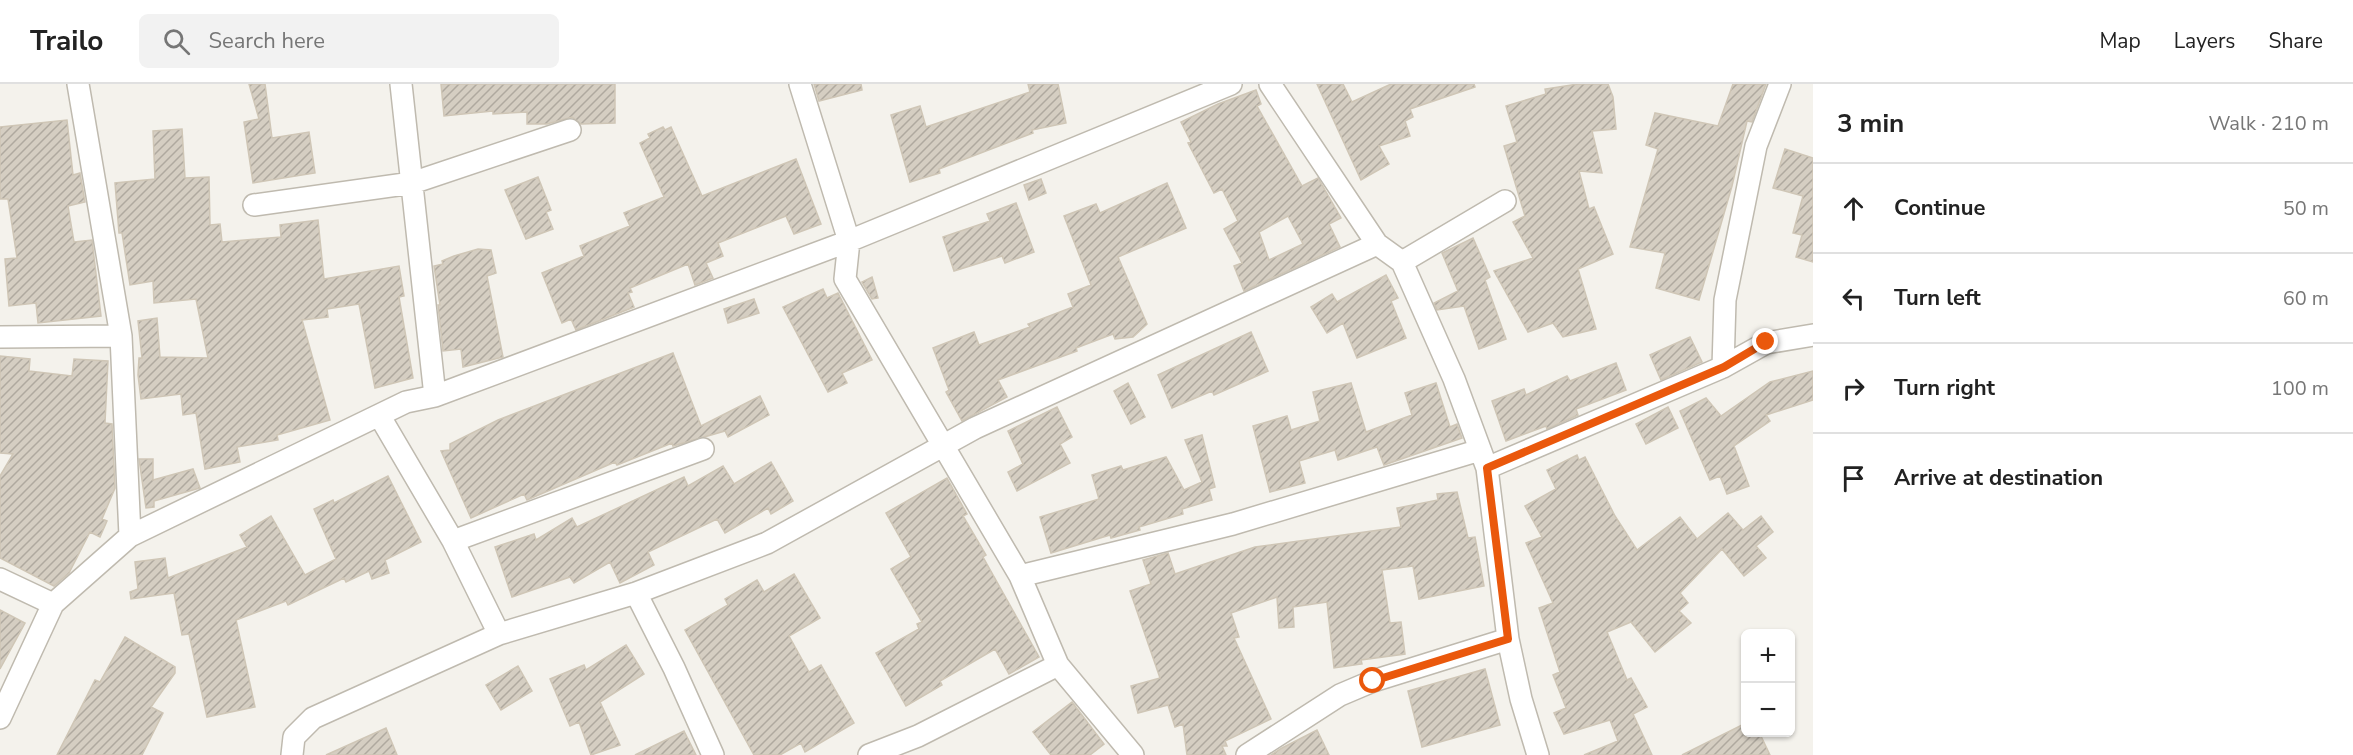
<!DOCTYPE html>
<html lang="en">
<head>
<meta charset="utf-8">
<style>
  :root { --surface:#fff; --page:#f2f2f2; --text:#222; --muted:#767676; --line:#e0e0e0 }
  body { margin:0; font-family:"Nunito Sans",sans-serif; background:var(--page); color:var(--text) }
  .controls { position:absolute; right:18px; bottom:18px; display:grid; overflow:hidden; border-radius:9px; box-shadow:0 2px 4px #0004 }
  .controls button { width:54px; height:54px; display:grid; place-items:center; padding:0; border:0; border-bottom:2px solid var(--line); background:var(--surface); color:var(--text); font:30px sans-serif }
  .stop { position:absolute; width:18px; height:18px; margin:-14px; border:4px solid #ea580c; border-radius:50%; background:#fff }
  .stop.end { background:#ea580c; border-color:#fff; box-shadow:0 2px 6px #0008 }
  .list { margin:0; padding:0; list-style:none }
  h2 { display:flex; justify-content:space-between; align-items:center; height:78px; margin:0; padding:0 24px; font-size:26px }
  h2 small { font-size:20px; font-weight:400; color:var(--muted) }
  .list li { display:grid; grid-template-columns:39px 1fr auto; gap:18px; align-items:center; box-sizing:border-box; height:90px; padding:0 24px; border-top:2px solid var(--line) }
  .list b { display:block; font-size:22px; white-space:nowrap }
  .list em { font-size:20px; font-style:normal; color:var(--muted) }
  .icon { flex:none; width:33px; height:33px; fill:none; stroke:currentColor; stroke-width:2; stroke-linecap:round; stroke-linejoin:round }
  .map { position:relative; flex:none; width:1813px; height:671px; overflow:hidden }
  header { display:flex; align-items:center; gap:36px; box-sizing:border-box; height:84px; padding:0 30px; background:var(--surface); border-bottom:2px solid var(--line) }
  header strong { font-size:28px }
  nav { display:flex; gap:33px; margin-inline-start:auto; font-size:21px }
  .search { width:420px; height:54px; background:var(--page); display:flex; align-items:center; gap:15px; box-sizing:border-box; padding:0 21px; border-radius:9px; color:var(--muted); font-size:22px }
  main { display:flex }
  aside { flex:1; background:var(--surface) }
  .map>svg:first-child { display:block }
  .building { fill:url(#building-hatch); stroke:#cfc6b6; stroke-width:1.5; fill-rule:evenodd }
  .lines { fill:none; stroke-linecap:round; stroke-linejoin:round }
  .minor-casing { stroke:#bfbaaf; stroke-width:24 }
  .minor { stroke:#fff; stroke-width:21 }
  .route { stroke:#ea580c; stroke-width:8 }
</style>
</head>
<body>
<header>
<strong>Trailo</strong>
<div class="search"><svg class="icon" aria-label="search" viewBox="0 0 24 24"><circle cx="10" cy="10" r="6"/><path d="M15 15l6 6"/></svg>Search here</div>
<nav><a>Map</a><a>Layers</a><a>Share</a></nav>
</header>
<main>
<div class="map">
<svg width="1813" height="671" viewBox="0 0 1813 671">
  <defs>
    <pattern id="building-hatch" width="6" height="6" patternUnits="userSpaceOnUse" patternTransform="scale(1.5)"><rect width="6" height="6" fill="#d5cec2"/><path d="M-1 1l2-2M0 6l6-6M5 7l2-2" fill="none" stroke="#afa99f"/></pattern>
  </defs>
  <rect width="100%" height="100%" fill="#f4f2ec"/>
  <path class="building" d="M249,0h16l7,54 37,-6 6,41 -62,10 -9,-61 15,-3z
    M441,0h174v39l-34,1 -9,-7 -25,7h-20v-12l-34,2v-3l-49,5z
    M814,0h47l1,6 -43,11z
    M1028,0h30l8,39 -34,7 1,3 -94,36 1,4 -30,9 -19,-67 29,-9 6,21 104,-35z
    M1317,0h26l9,18 39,-18h83l1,3 -65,22 3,8 -8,4 5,15 -31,10 10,18 -28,16z
    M1578,0h30l5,13 3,32 -24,2 10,42 -23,-2 10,38 5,-2 19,47 -35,15 18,60 -33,8 -10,-14 -25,9 -34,-61 39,-13 -20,-36 12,-6 -21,-70 13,-4 -11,-36 40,-12 -1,-5z
    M1733,0h33l-14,38 -5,-1 -15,65 -33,114 -43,-12 9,-35 -35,-6 28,-98 -12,-4 9,-32 63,13z
    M1256,6l5,14 -4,2 45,80 16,-8 23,40 -12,6 11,23 -96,44 -10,-25 8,-3 -18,-34 14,-8 -16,-32 -8,4 -26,-50 3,-1 -10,-20 37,-18zM1288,132l15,28 -34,16 -10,-28z
    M67,36l6,55 7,-2 5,29 -17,4 6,36 18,-2 9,76 -63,7 -2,-20 -27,3 -4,-47 12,-1 -9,-59h-8v-72z
    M663,43l2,3 6,-3 31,69 94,-37 25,65 -27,10 -8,-18 -68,27 5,13 -17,7 7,15 -18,7 -7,-21 -58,24 2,4 -4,1 6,14 -58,23 -5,-11 -9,4 -20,-50 42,-17 -4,-10 50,-20 -6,-13 40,-16 -24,-54 10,-5 -2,-4z
    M182,45l3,49 24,-1 1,48 10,-1 2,18 59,-5 -1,-12 38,-5 6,59 75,-13 5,30 -5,1 14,81 -38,10 -16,-84 -32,5 1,8 -26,3 28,100 -53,15 1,5 -41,7 3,15 -35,7 -9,-56 -13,2 -2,-21 -40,5 -3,-24 1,-17h3l-4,-37 19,-3 3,39 48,1 -12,-59 -42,4 -1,-22 -23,4 -8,-52h-3l-4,-50 40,-4 -2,-48z
    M1785,65l28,9v104l-17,-5 6,-22 -9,-2 10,-37 -30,-8z
    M538,93l13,33 -5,2 7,17 -27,10 -21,-49z
    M1041,95l5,14 -17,7 -5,-15z
    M1167,99l19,45 -68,29 29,67 -14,13 -18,2 -2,-5 -37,14 1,3 -79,29 9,17 -45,24 -16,-29 3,-2 -16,-42 41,-16 5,13 51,-18 -2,-3 45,-17 -5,-13 23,-9 -27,-69 32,-12 4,9z
    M1016,119l18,49 -29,11 -3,-7 -48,15 -11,-34 47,-16 -3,-7z
    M1473,154l17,39 -5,3 21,59 -27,10 -15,-43 -27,4 -3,-7 24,-12 -16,-38z
    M478,165l13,1 5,23 -9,3 16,81 -40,10 -2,-18 -18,2 -5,-46h2l-6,-39 9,-2 -1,-3 12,-5z
    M1386,191l12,23 -7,3 15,37 -49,20 -14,-35 -16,10 -16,-26 21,-13 5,8z
    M872,193l6,21 -6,1 -10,-17z
    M823,205l4,9 11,-5 34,67 -30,13 5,10 -19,9 -45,-85z
    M754,215l5,14 -31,10 -4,-14z
    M1251,248l17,39 -54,24 -2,-4 -40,17 -14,-33z
    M1690,253l12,25 -41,18 -11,-25z
    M673,269l28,73 59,-30 9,19 -41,22 -3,-6 -52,15 -1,-3 -55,22 -2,-3 -88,38 -3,-6 -53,24 -30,-67 9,-1v-6l48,-24z
    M0,272l30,3 -1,12 43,5 2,-17 34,2 -3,62 7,1 3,64 -13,31 5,2 -7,16 -10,-5 -21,41 -15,13 -54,-28v-82l13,-22 -13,-1z
    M1616,279l10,27 -50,19 2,6 -31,14 -1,-3 -40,15 -14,-40 32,-12 2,6 41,-19 3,5z
    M1813,287v29l-47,15 4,6 -36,25 15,40 -22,8 -7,-18 -10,4 -30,-69 26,-13 15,18 49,-34z
    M1128,299l17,34 -14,7 -17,-33z
    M1351,299l15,49 46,-17 -7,-22 31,-10 14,44 7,-3 5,14 -78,27 -7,-18 -39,13 -3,-10 -36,11 6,22 -35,9 -17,-66 34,-10 4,14 29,-9 -7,-29z
    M1057,323l15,30 -12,7 10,19 -53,28 -9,-19 15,-8 -15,-33z
    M1668,323l10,21 -32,16 -10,-20z
    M1202,351l13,52 -6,2 3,11 -30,9 1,5 -44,13 1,3 -29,8 -1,-3 -59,18 -11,-36 59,-18 -7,-24 29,-9 2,4 43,-13 18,33 18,-8 -17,-42z
    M1577,371l2,5 6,-3 30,59 22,34 43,-33 17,22 31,-26 15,17 18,-14 12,16 -17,14 10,12 -22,18 -22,-27 -42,44 8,10 -9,8 12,12 -36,29 -24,-30 -24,10 20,48 4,-2 16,29 -14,7 19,41h-68l34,-14 -8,-21 -46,14 -10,-21 12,-5 -13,-33 7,-3 -21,-64 14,-5 -27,-60 16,-6 -17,-31 31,-17 -9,-19z
    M139,375h14v21l40,-11 7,19 -46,13v6l-8,1z
    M771,378l22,39 -22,13 -3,-6 -43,25 -8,-14 -69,33 6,13 -34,18 -10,-21 -36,21 -4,-6 -58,20 -17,-50 39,-13 2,6 36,-22 5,9 107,-50 4,9 35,-20 11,18z
    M388,392l33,66 -36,18 4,13 -17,6 -3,-8 -23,11 -2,-4 -56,27 -2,-4 -50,19 19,87 -48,10 -18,-83 -7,1 -8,-42 -43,6 -1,-7 8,-3 -3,-27 30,-4 3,20 79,-31 -7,-12 31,-19 34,59 31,-16 -22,-50 19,-9 1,3z
    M947,394l20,36 -4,2 23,39 -3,2 56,100 -30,17 -14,-25 -55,32 2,4 -36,21 -30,-53 43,-24 -2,-5 5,-2 -31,-53 20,-12 -25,-44z
    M1457,408l11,46 7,-1 9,49 -65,13 -6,-33 -31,4 8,53 11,-1 4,32 -44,6 1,4 -28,4 -7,-66 -34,5 1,20 -15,1 -2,-31 -46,16 8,24 -5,1 37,81 -46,22 2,5h-5l4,9h-39l-4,-31 -8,3 -7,-22 -30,8 -7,-27 29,-8 -30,-87 21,-7 -8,-24 25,-7 7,21 80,-27 146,-20 -4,-19 41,-8 -1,-6z
    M794,490l26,44 -31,18 20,36 12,-7 33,58 -49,29 -4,-9 -21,12h-26l-69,-125 43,-25 -3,-6 32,-19 7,12z
    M0,526l25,13 -25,46z
    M125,553l50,30v6l-24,34 12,6 -21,42h-85l38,-75 5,2z
    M626,561l18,29 -44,28 20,43 -29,10 -12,-33 -9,4 -20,-47 34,-14 2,5z
    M518,582l14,25 -31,19 -15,-25z
    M1485,585l15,56 -78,22 -14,-56z
    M1072,618l32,42 -14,11h-39l-18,-23z
    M1746,639v9h13l11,23h-88z
    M386,644l11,27h-71z
    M1317,646l12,25h-58l11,-7z
    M684,647l12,24h-61z"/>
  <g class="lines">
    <g class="minor-casing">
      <path id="minor" d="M78,0l43,252 9,200
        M401,0l34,312
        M800,0l49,157 -4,38 175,297 38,89 -140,71 -49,19
        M1270,0l107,160 25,18 52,117 33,89 21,171 13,60 17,56
        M254,121l158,-22 158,-53
        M1402,178l103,-61
        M0,253l121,-1
        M1723,283l2,-67 31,-154 24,-62
        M379,331l74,126 46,93
        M1487,384l236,-101 43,-24 47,-8
        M453,457l250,-92
        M1020,492l213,-52 247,-74
        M0,495l53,25
        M636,509l38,75 39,87
        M1058,581l75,90
        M0,634l53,-114 77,-68 276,-134 29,-6 414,-155 382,-157
        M292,671l2,-18 19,-19 186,-84 137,-41 131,-50 208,-115 402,-184
        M1247,671l93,-60 33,-14 135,-42"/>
    </g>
    <use href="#minor" class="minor"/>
  </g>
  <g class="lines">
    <path class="route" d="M1373,597l135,-42 -21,-171 237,-101 42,-25"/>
  </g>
</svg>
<div class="controls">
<button>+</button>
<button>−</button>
</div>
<div class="stop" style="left:1373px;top:597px"></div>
<div class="stop end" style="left:1766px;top:258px"></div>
</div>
<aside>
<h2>3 min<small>Walk · 210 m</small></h2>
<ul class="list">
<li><svg class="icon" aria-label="ahead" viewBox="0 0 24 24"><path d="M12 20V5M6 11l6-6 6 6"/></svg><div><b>Continue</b></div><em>50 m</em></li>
<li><svg class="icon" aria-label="left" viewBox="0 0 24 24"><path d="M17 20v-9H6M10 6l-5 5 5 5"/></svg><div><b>Turn left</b></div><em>60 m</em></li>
<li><svg class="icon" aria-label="right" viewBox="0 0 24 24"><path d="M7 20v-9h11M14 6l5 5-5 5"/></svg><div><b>Turn right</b></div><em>100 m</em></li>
<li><svg class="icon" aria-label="arrive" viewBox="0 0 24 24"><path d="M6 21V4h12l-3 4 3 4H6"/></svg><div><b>Arrive at destination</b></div></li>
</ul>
</aside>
</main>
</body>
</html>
